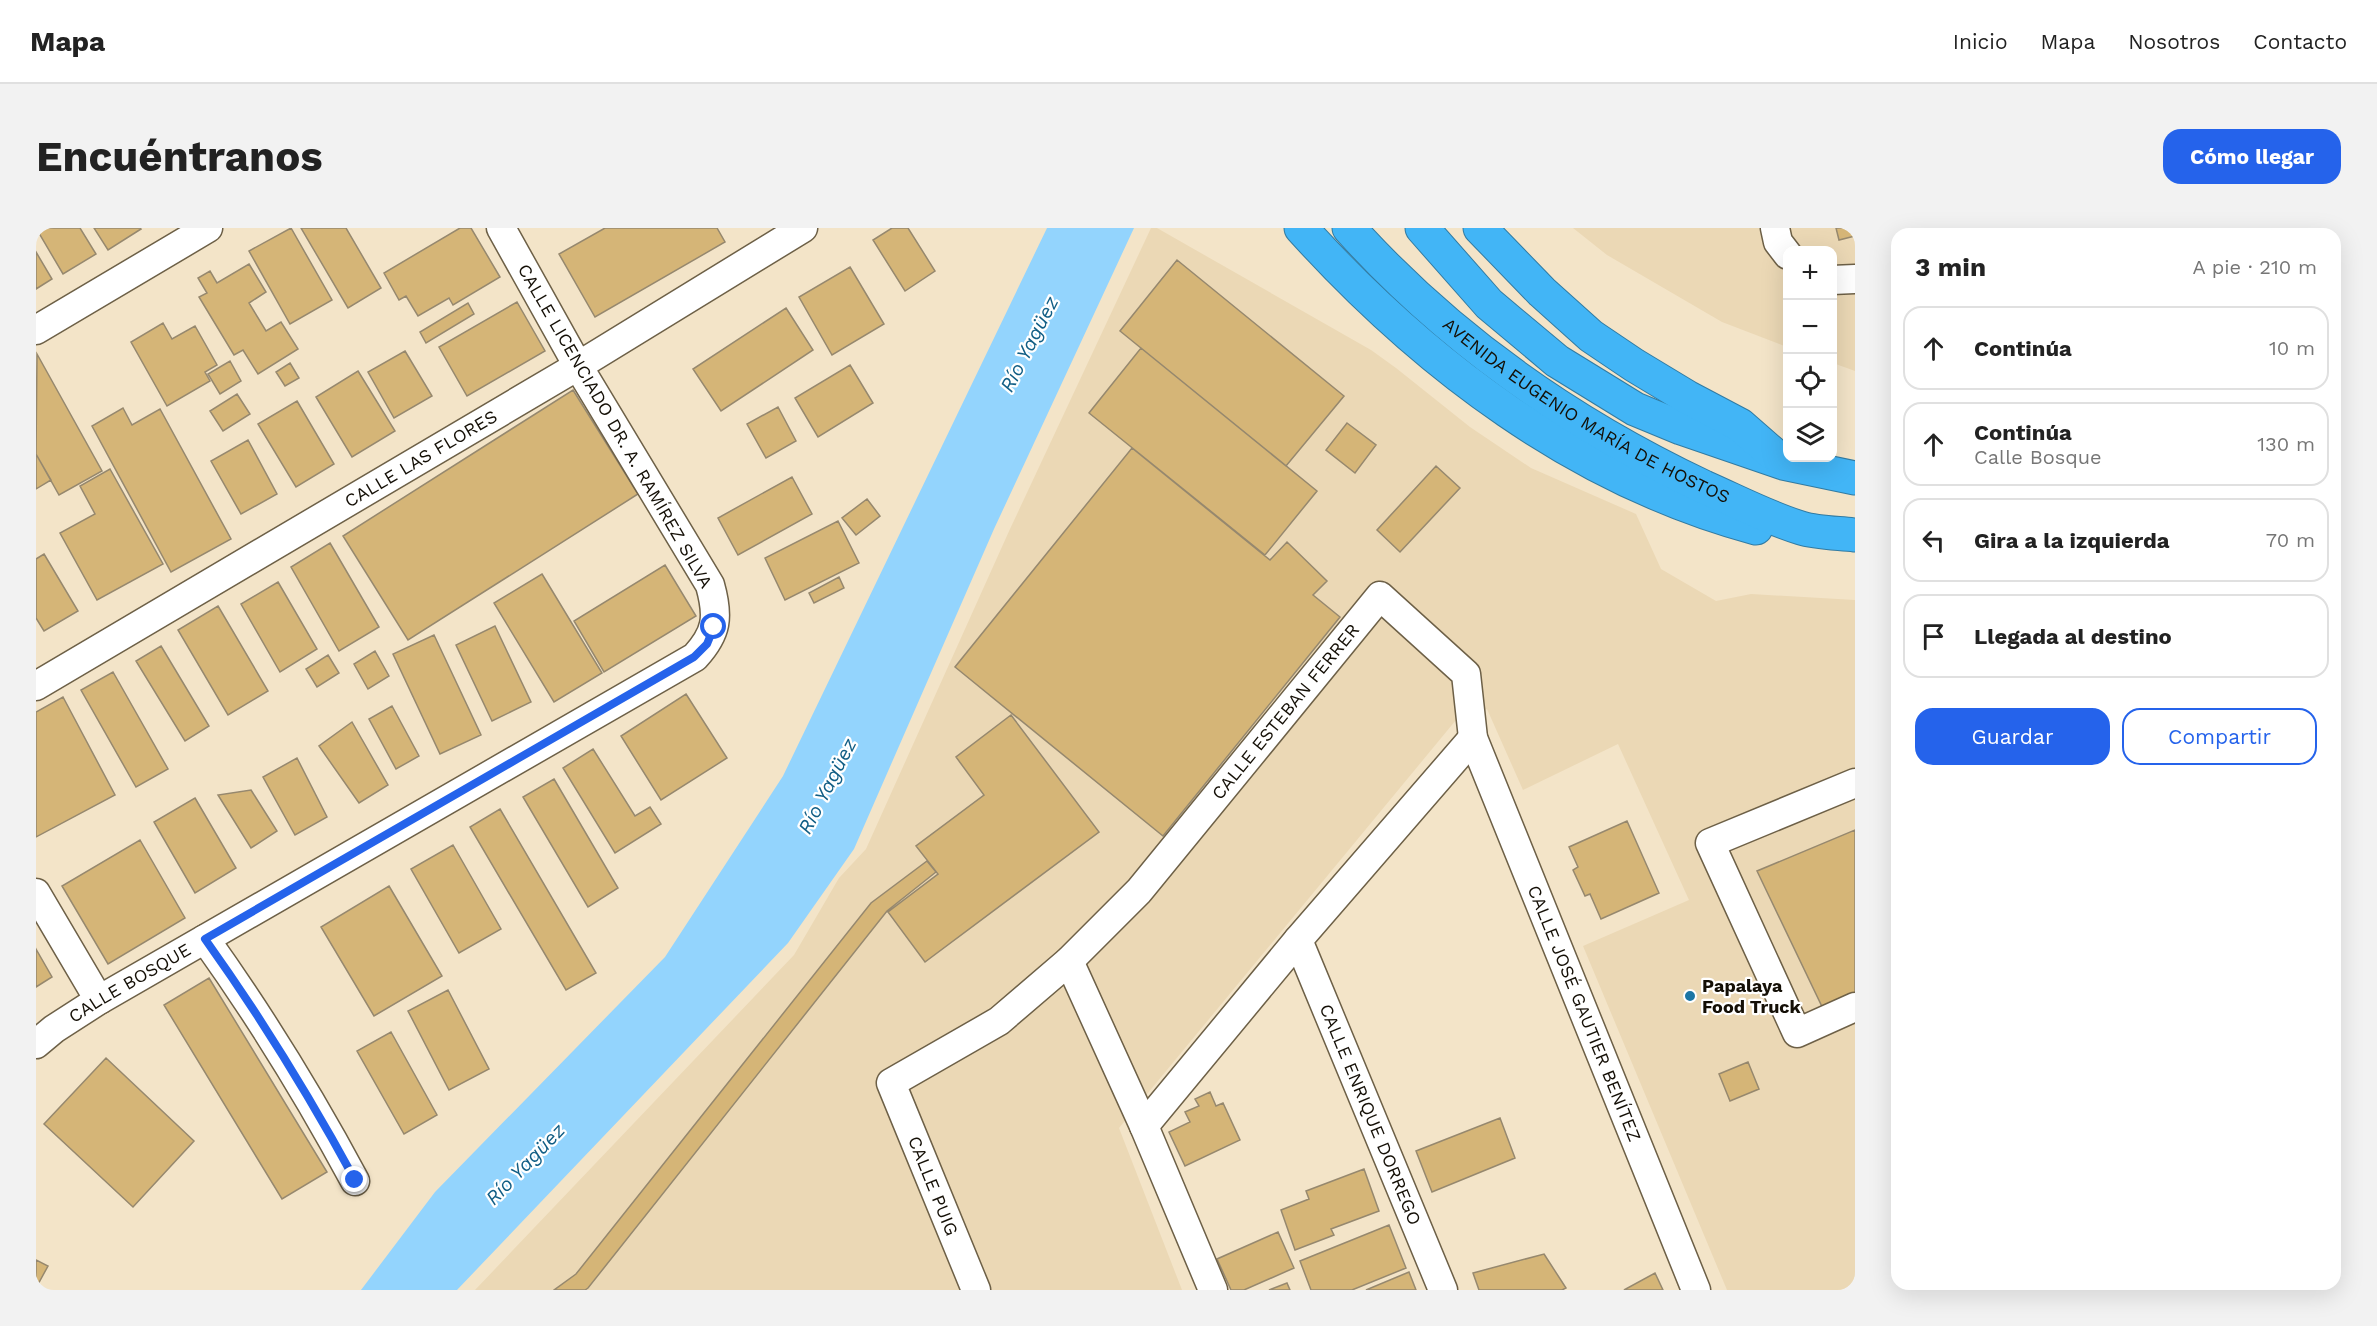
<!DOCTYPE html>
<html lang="es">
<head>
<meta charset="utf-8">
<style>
  :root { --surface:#fff; --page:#f2f2f2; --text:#222; --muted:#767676; --line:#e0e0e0; --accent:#2563eb }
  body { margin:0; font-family:"Work Sans",sans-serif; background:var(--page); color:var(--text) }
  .controls { position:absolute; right:18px; top:18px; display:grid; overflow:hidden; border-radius:12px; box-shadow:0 6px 24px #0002 }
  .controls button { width:54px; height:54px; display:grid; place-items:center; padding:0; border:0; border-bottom:2px solid var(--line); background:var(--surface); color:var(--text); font:30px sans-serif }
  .stop { position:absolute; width:18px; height:18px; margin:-14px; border:4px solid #2563eb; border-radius:50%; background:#fff }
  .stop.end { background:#2563eb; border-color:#fff; box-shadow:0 2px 6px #0008 }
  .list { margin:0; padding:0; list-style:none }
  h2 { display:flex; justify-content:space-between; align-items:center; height:78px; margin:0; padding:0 24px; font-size:26px }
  h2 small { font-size:20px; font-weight:400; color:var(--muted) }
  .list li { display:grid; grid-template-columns:39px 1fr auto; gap:18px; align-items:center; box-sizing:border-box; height:84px; margin:0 12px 12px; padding:0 12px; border:2px solid var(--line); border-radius:18px }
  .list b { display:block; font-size:22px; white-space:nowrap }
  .list p { margin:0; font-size:20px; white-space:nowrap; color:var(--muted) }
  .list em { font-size:20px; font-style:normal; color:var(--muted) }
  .actions { display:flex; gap:12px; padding:18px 24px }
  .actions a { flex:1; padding:14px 0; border:2px solid var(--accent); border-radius:18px; text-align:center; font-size:21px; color:var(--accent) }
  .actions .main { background:var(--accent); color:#fff }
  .icon { flex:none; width:33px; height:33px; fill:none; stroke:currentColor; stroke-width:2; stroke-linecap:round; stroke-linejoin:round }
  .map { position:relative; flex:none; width:1819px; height:1062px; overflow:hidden; border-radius:18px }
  header { display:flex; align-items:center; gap:36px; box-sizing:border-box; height:84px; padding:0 30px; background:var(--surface); border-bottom:2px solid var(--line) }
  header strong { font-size:28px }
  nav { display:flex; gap:33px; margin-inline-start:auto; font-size:21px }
  .intro { display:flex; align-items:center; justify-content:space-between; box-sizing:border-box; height:144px; padding:0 36px }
  h1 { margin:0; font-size:42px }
  .button { padding:15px 27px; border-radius:18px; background:var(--accent); color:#fff; font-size:21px; font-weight:700 }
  main { display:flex; gap:36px; padding:0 36px }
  aside { flex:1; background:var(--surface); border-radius:18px; box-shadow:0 6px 24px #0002 }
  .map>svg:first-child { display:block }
  .built { fill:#ebd8b5 }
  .water { fill:#93d4fd }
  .building { fill:#d5b577; stroke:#96886e; stroke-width:1.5 }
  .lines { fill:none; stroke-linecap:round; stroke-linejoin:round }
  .minor-casing { stroke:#6d6047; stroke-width:31 }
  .highway-casing { stroke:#327ba2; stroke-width:35 }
  .minor { stroke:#fff; stroke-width:28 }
  .highway { stroke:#42b5f6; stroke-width:33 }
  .route { stroke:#2563eb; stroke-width:8 }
  .poi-dot { fill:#1c75a4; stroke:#fff; stroke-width:2 }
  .labels { text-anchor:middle; stroke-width:4.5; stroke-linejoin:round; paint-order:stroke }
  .street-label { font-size:18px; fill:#140f06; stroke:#fff }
  .poi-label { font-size:18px; font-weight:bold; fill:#140f06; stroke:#fff; text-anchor:start }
  .water-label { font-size:20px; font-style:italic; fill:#115e85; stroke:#fff }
</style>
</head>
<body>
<header>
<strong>Mapa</strong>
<nav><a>Inicio</a><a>Mapa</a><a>Nosotros</a><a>Contacto</a></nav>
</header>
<div class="intro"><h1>Encuéntranos</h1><a class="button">Cómo llegar</a></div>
<main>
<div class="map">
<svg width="1819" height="1062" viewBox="0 0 1819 1062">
  <rect width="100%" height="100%" fill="#f3e4c8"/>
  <path class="built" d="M1115,0h6l214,122 25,18 74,59 61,41 105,46 25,55 55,32 35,-7 104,6v690h-128l-144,-344 106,-46 -71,-156 -95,46 -36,-81 -31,11 -337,408 63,162h-707l319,-335 45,-77 27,-29 144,-320z
    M1537,0h282v143l-22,-8 -1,-113h-44l-1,97 -65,-25 -115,-67z"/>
  <path class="water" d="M1011,0h87l-140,301 -140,320 -66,94 -331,347h-96l74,-98 230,-235 118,-181z"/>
  <path class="building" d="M0,0h44l16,26 -33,20z
    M58,0h46l1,1 -33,21z
    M255,0l41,72 -42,24 -41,-73z
    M265,0h45l35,60 -33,20z
    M424,0h11l29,49 -47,28 -4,-7 -31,18 -12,-20 -7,4 -15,-27z
    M569,0h112l8,14 -130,75 -36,-63z
    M856,0h16l27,43 -30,20 -32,-51z
    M1800,0h19v8l-16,4z
    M0,24l16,27 -16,10z
    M1141,32l167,136 -58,70 -166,-135z
    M213,36l17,28 -17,11 17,28 15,-9 17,27 -40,25 -15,-24 -9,5 -35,-58 8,-4 -9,-15 12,-7 7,12z
    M814,39l34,57 -52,31 -33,-58z
    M481,74l28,49 -78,45 -28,-49z
    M432,75l6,11 -48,29 -6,-11z
    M750,80l27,42 -92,61 -28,-42z
    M127,95l9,16 23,-13 22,39 -12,7 5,9 -43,25 -36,-64z
    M1105,120l176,143 -52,64 -176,-142z
    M369,123l27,45 -38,22 -26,-46z
    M1,126l65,117 -43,24 -23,-41z
    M194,133l11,20 -21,13 -12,-20z
    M254,135l9,15 -14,8 -9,-14z
    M814,137l23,38 -55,34 -23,-39z
    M322,143l37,60 -43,26 -36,-60z
    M537,162l65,104 -230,146 -65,-104z
    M201,166l13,20 -27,17 -13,-20z
    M261,173l37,63 -38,23 -38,-63z
    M742,179l18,34 -30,17 -19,-34z
    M87,180l9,17 28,-16 71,130 -60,33 -79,-146z
    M1311,195l29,22 -21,28 -29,-23z
    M212,212l29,54 -36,20 -30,-53z
    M1096,220l138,112 17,-18 40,39 -14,14 27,22 -177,219 -208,-169z
    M0,226l15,26 -15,9z
    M1400,238l24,22 -60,64 -23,-22z
    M74,241l53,95 -66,36 -37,-67 35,-19 -15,-28z
    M756,249l20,37 -74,41 -20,-37z
    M831,271l13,17 -24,19 -14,-17z
    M802,293l21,42 -74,37 -20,-42z
    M294,315l49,84 -40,24 -48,-84z
    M8,326l34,57 -34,20 -8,-13v-59z
    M629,337l31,51 -92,56 -30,-51z
    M506,346l60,99 -48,29 -60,-99z
    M803,349l5,11 -30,15 -5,-10z
    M242,354l39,67 -37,23 -39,-68z
    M182,378l50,85 -40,24 -50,-85z
    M459,398l36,76 -39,19 -36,-76z
    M398,407l47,100 -41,19 -47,-100z
    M125,418l48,80 -24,15 -49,-80z
    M339,423l14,25 -21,13 -14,-25z
    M292,427l11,18 -22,14 -11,-18z
    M77,444l55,97 -32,18 -55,-97z
    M650,466l41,64 -66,42 -40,-64z
    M27,469l52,98 -79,42v-125z
    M356,478l27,50 -23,13 -27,-50z
    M975,487l88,117 -174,130 -37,-50 50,-38 -22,-28 68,-51 -28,-38z
    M316,494l36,63 -29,18 -40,-57z
    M557,521l42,67 15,-9 11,17 -46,29 -52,-85z
    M261,530l30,59 -32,18 -32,-58z
    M518,551l64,109 -30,19 -65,-110z
    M215,562l26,41 -26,17 -33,-53z
    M159,570l41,70 -41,25 -41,-71z
    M464,581l96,164 -30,17 -96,-163z
    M1591,593l32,72 -58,26 -11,-25 -5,2 -12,-26 5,-3 -9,-20z
    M1819,602v175l-28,12 -70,-146z
    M104,612l45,78 -77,46 -46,-78z
    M417,617l48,84 -42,24 -48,-84z
    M891,633l9,11 -49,39 -299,377 -3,2h-31l22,-16 295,-371z
    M353,658l53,90 -68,40 -53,-89z
    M0,721l16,28 -16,10z
    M173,750l118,194 -45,27 -118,-194z
    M412,762l41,79 -40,21 -41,-79z
    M355,804l46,83 -33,19 -47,-83z
    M70,830l88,83 -61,66 -89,-83z
    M1712,834l11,27 -29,12 -11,-27z
    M1174,864l6,14 7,-3 17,37 -55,26 -16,-34 21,-10 -5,-10 14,-6 -4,-7z
    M1464,890l15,40 -83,34 -16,-41z
    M1328,941l15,42 -48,18 3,6 -39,15 -14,-40 28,-11 -3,-8z
    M1353,997l17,43 -54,22h-41l-11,-29z
    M1242,1004l16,36 -50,22h-13l-14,-31z
    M1508,1026l22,34 -4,2h-83l-6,-17z
    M0,1032l12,6 -12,22z
    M1373,1044l7,18h-50z
    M1619,1045l8,17h-39z
    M1251,1055l3,7h-21z"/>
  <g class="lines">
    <g class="minor-casing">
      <g id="minor">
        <path d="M1739,0l3,14 10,13"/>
        <path d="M1796,52l23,-1"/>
        <path d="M0,102l172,-102"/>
        <path id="s1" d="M0,458l542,-320 225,-138"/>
        <path d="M1819,555l-145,60 87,190 58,-26"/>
        <path d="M0,665l63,107"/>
        <path d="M169,711c55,77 105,158 150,242"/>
        <path id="s2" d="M1262,712l145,350"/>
        <path d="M1033,733l75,165 69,164"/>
        <path id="s3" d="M0,816l18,-15 45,-29 596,-343c22,-24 24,-40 15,-72l-132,-219 -77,-138"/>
        <path d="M1108,898l154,-186 175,-202"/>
        <path id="s4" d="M940,1062l-85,-207 108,-62 70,-60 70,-70 241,-295 86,78 7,64 223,552"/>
      </g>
    </g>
    <g class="highway-casing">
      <g id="highway">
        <path d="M1265,0c123,136 276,252 455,300"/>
        <path id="s5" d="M1313,0c99,110 222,196 355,259 32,14 64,31 97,41 16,5 37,5 54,7"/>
        <path d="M1386,0l67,76 68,57 78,48 46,19 102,35 72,15"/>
        <path d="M1444,0l62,64 49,44 43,29 53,32 53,28 31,27"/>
      </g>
    </g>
    <use href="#minor" class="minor"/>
    <use href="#highway" class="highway"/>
  </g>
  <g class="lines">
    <path class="route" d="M319,952c-45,-83 -95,-164 -150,-241l489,-282 13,-13 7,-17"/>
  </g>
  <circle class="poi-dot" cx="1654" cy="768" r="6"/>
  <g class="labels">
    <g class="street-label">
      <text dy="6" stroke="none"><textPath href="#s5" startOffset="302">AVENIDA EUGENIO MARÍA DE HOSTOS</textPath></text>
      <text transform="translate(579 198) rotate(60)" y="6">CALLE LICENCIADO DR. A. RAMÍREZ SILVA</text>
      <text dy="6" stroke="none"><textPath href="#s1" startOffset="447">CALLE LAS FLORES</textPath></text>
      <text dy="6" stroke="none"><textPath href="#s4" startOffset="771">CALLE ESTEBAN FERRER</textPath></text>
      <text dy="6" stroke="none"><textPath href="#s3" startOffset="112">CALLE BOSQUE</textPath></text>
      <text dy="6" stroke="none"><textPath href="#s4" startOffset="1398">CALLE JOSÉ GAUTIER BENÍTEZ</textPath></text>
      <text dy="6" stroke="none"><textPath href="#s2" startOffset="189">CALLE ENRIQUE DORREGO</textPath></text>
      <text transform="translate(897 958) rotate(68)" y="6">CALLE PUIG</text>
    </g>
    <g class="poi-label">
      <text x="1666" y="764">Papalaya<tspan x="1666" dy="21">Food Truck</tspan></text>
    </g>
    <g class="water-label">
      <text transform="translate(993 116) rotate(-63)" y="7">Río Yagüez</text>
      <text transform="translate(791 558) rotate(-63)" y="7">Río Yagüez</text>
      <text transform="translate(489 936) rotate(-46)" y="7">Río Yagüez</text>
    </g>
  </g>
</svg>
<div class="controls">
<button>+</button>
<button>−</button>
<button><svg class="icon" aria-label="locate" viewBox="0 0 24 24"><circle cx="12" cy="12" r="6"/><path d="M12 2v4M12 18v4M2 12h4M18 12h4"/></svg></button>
<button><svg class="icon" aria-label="layers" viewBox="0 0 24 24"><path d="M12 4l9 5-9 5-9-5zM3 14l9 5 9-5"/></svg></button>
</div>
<div class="stop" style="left:678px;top:399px"></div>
<div class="stop end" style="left:319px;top:952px"></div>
</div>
<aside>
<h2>3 min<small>A pie · 210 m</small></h2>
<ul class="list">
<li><svg class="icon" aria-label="ahead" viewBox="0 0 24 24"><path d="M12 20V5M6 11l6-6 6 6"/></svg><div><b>Continúa</b></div><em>10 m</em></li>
<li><svg class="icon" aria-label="ahead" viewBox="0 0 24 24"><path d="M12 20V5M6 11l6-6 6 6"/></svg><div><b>Continúa</b><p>Calle Bosque</p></div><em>130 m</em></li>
<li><svg class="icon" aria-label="left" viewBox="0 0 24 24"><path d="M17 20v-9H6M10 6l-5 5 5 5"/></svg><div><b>Gira a la izquierda</b></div><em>70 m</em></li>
<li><svg class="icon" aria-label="arrive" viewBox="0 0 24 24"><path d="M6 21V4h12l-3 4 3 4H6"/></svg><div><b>Llegada al destino</b></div></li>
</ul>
<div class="actions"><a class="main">Guardar</a><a>Compartir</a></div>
</aside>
</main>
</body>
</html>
